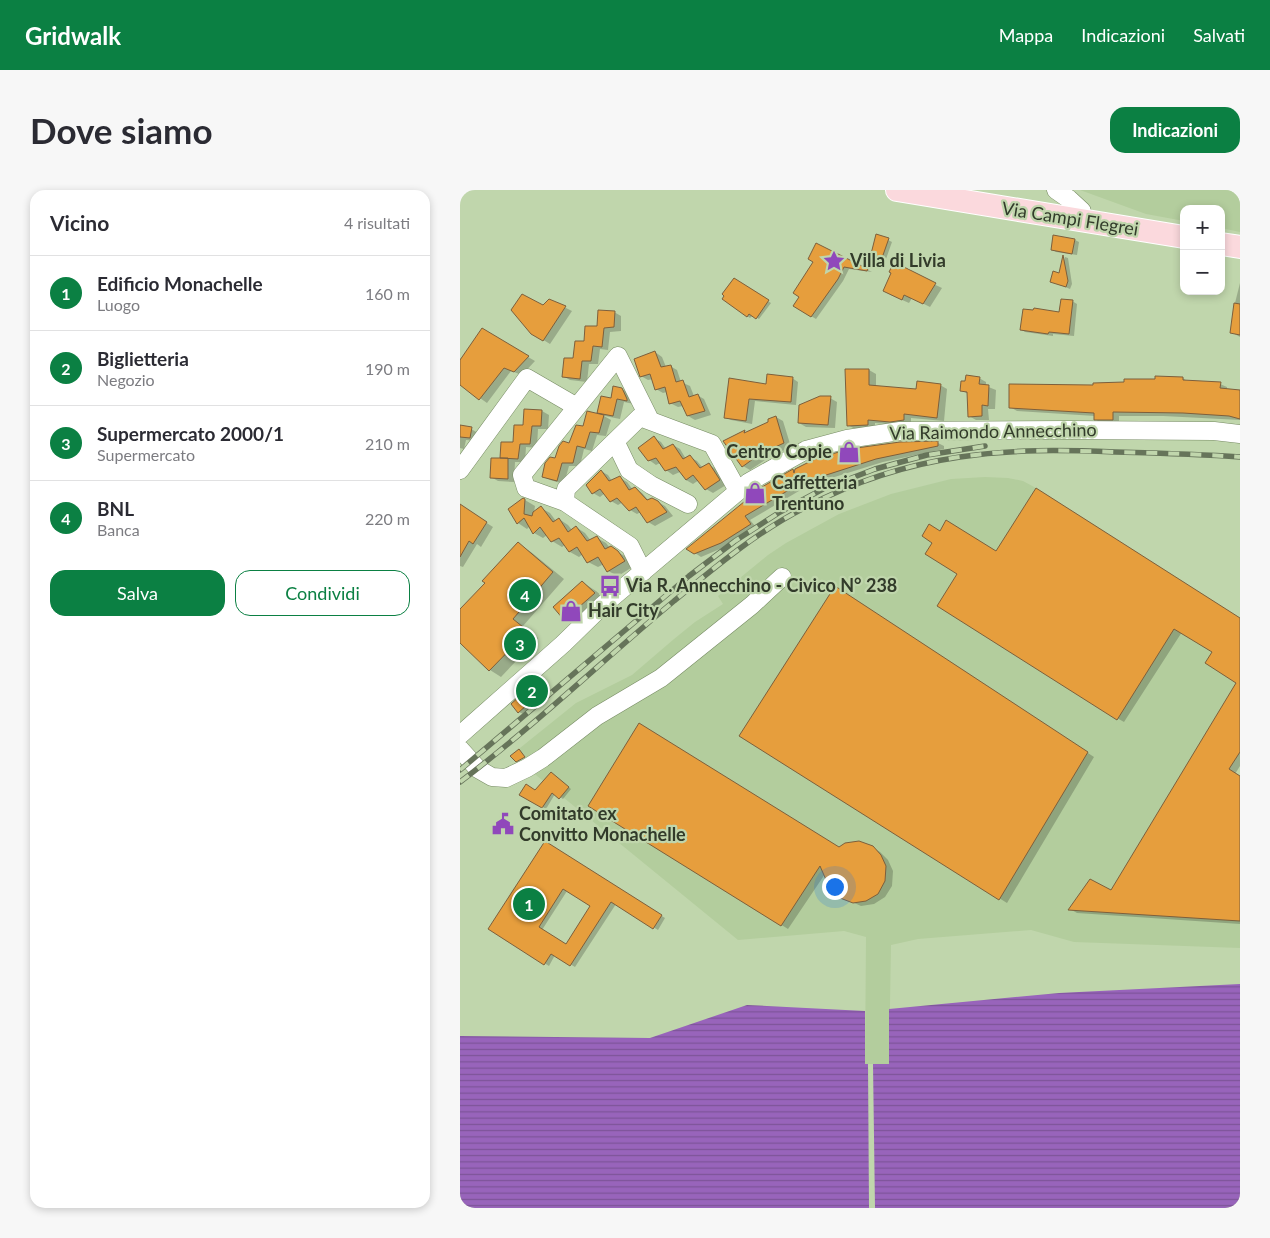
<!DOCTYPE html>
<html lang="it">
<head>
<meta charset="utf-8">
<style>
  :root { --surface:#fff; --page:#f7f7f7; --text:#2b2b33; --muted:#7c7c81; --line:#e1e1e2; --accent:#0b8043 }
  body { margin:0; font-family:Lato,sans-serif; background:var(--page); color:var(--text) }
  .controls { position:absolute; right:15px; top:15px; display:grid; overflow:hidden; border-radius:10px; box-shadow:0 2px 8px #0003 }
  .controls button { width:45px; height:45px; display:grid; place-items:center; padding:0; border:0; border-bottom:1px solid var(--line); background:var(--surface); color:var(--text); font:25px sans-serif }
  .you { position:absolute; left:374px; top:696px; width:18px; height:18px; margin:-12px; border:4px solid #fff; border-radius:50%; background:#1a73e8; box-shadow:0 0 0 8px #1a73e833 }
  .badge { display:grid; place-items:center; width:32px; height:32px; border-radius:50%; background:var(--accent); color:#fff; font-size:16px; font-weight:700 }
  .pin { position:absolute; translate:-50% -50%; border:2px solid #fff; box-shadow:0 1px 5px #0006 }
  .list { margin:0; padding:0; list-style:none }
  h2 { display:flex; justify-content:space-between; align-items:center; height:65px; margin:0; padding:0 20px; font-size:21px }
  h2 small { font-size:16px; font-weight:400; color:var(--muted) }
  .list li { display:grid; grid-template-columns:32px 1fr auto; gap:15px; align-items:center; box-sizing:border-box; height:75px; padding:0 20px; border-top:1px solid var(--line) }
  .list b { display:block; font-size:19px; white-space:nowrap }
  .list p { margin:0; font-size:16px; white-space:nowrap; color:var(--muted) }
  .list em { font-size:16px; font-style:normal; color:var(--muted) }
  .actions { display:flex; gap:10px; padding:15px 20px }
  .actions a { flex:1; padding:11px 0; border:1px solid var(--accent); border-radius:15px; text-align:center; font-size:18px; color:var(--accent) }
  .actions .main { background:var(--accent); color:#fff }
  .map { position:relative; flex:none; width:780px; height:1018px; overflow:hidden; border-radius:15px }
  header { display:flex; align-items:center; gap:30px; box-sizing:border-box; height:70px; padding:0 25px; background:var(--accent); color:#fff }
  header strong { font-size:24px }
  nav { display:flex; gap:28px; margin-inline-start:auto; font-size:18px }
  .intro { display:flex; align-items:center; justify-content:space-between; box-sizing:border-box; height:120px; padding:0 30px }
  h1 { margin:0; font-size:35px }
  .button { padding:12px 22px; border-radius:15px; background:var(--accent); color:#fff; font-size:18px; font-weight:700 }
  main { display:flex; gap:30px; padding:0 30px }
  aside { flex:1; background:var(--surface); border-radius:15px; box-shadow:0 2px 8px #0003 }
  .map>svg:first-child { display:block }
  .built { fill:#b3cd9d }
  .water { fill:url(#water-rules) }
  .pier { fill:#c0d6ac }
  .shadow { fill:#0003; fill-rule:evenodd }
  .building { fill:#e69e3d; stroke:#7d5f3c; fill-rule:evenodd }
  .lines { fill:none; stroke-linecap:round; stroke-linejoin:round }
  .minor-casing { stroke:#768b63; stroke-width:19 }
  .major-casing { stroke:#fff; stroke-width:24 }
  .minor { stroke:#fff; stroke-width:18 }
  .major { stroke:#fbd9dd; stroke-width:22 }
  .rail-casing { stroke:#66745a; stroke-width:5.5 }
  .rail { stroke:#c0d6ac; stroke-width:4; stroke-dasharray:11; stroke-linecap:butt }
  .labels { text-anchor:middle; stroke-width:4.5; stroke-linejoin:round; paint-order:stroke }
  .street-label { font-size:18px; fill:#323b2a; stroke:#c0d6ac }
  .poi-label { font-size:18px; font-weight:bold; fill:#323b2a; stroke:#c0d6ac; text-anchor:start }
</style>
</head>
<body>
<header>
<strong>Gridwalk</strong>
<nav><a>Mappa</a><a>Indicazioni</a><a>Salvati</a></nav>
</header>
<div class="intro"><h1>Dove siamo</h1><a class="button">Indicazioni</a></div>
<main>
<aside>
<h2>Vicino<small>4 risultati</small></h2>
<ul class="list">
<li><span class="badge">1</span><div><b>Edificio Monachelle</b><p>Luogo</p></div><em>160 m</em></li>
<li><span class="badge">2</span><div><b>Biglietteria</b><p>Negozio</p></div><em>190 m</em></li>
<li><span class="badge">3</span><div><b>Supermercato 2000/1</b><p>Supermercato</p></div><em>210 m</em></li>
<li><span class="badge">4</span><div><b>BNL</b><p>Banca</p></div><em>220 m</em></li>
</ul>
<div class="actions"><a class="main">Salva</a><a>Condividi</a></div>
</aside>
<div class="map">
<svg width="780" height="1018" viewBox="0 0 780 1018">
  <defs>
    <pattern id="water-rules" width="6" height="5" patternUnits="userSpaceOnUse" patternTransform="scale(1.25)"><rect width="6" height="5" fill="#9864bb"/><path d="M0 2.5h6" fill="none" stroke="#7d5498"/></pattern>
  </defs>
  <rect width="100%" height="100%" fill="#c0d6ac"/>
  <path class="built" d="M620,0h160v42l-19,-4v-19h-37v12l-38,-7z
    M525,287l23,1 15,3 13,7 204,130v134l-11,17 11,7v172l-166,-6 -43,-12 -113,9 -27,6 -2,119h-24l1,-127 -22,-6 -106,9 -207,-169 -11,-4 -10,-11 66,-53 56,-28 42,-36 21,-17 28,-18 -5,-8 50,-41 18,-12 53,-29 52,-20 60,-15z"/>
  <path class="water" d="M780,794v224h-780v-172l190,2 97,-33 118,6v53h24v-55l170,-16z"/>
  <path class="pier" d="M408,874h5l2,144h-6z"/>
  <path class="shadow" d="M428,50l4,2 -6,17 -9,-3z
    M615,50l4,2 -2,13 -21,-3 -4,-3z
    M605,67l3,1 4,26 -2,5 -19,-8 9,-6z
    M355,72l53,8 4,2 -23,-3 -6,12 -27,38 -22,-13 7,-10z
    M433,82l28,6 21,10 -12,19 -18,-9 -3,5 -18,-8z
    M274,90l37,23 -12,16 -6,-4 -3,3 -3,-2z
    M780,93v54l-9,-5 4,-29z
    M90,110l22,11 -22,33 -18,-11 11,-27z
    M612,111l5,3 -3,32 -21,-2v2l-28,-4 -4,-3 39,-16z
    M154,122l7,4v15l-11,1 -2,18 -8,-1 -2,15h-9l-2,18 -17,-2 -7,-4 23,-33 12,-16z
    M22,140l53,31 -13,14 -11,-4 -24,32 -27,-19v-26l1,1z
    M195,162l7,5 4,10 4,-1 7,4 4,12 9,4 4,10 3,-1 7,4 7,16 -16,5 -7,-4 -5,-10 -5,1 -8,-4 -3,-11 -4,1 -7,-4 -3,-10 -5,1 -7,-4z
    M409,180l7,4v13l41,4 23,-6 7,4 -3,32 -33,-3v6l-13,1 -23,-2v5l-20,1 -7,-4z
    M332,188l6,4 -2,23 -41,-4 -3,23 -21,-4 -6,-3 5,-37 37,5z
    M519,188l7,4v4l10,4 -1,19h-7l1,11h-13l-7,-4 -1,-22 -7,-4z
    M723,188l5,4 32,2 7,3v3l13,1v29l-77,-4h-44v7h-18l-6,-4v-3l-78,-5 -7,-4 85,-20z
    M162,199l7,4 5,11 -10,-2 -4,17 -15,-3 -7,-4z
    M370,208l7,4 -2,26 -29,-1 -7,-4z
    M82,221l7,4 -1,14h-10l-1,19 -11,-1 -1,15h-10l-1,20 -16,-1 -7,-4 15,-17 19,-33z
    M128,223l16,3 7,4 -5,16 -9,-1 -5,16 -8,-2 -4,17h-11l-5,18 -14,-4 -7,-4 40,-48z
    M316,227l7,4 8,26 -23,11 -18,12 -7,-4 -18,-24 20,-10 2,1 22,-10z
    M0,236l11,3 7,4 -1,8 -11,-1 -2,9 -4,-1z
    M194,248l7,4 5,7 7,-4 7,4 6,10 4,-2 7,4 6,7 6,-3 7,4 10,16 -13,8 -7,-4 -7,-9 -6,4 -7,-4 -6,-8 -7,3 -7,-5 -6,-7 -4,2 -7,-5z
    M478,253l6,3v3l-61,13 -58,18 2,3 -18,8 -5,-3 -54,32 6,7 -29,19 -26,11 -6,-4 98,-82 3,1z
    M141,281l7,4 4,6 8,-3 7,4 6,8 2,-2 7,5 7,8 3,-2 13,7 8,10 -18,10 -7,-4 -7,-10 -4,2 -7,-4 -7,-8 -5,3 -7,-4 -6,-8 -5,4 -7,-4z
    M65,310l10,6 -1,7 7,-5 9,5 6,8 3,-2 9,6 4,5 4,-3 9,6 6,8 6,-3 9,5 4,5h1l17,10 6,8 -16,10 -10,-5 -4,-7 -6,3 -10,-5 -5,-8 -4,3 -9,-5 -5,-7 -3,2 -10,-6 -5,-6 -4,3 -9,-5 -4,-7 -3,3 -9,-6z
    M0,316l33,21 -12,20 -4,-3 -14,23 -3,-1z
    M480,342l56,21 244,66v147l-5,8 5,3v147l-163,-11 -7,-4 42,-18 126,-208 -25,-32 -31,-19 -58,90 -7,-4 -158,-145z
    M59,355l12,7 33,27 -41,47 15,12 -37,39 -11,-7 -30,-29v-29z
    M122,392l14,9 12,10 -29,26 -14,-8z
    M382,402l252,165 -87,146 -267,-167z
    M80,490l10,9 -27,25 -4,-2z
    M94,585l17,14 -8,10 -8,-5 -9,15 -25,-14 14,-3z
    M130,615l249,44 33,-2 8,5 8,8 5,11 -1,15 -7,11 -11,7 -13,2 -20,-9 -16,-23 -37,55z
    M85,653l120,75 -7,12 -42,-26 -41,63 -20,-12 -6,11 -59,-37zM107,701l24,15 -25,39 -24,-15z"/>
  <path class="building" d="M416,44l13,4 -7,20 -11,-4z
    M593,45l22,4 -3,15 -21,-4z
    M356,53l52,26 -1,2 -23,-4 -6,12 -27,38 -18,-11 6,-9 -6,-4 20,-31 -5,-3z
    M603,65l5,26 -2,6 -16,-5 3,-11 6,2z
    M434,72l42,21 -13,21 -19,-9 -2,5 -19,-9 8,-18 -2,-1z
    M274,88l35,22 -13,19 -7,-5 -2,3 -25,-18 2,-3 -2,-2z
    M62,104l21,11 6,-6 17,7 -23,35 -12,-7 -20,-24z
    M601,109l12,1 -4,34 -20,-2 -1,2 -28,-4 3,-21 10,1 1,-2 25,4z
    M774,113l6,1v31l-10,-2z
    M138,120l17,1 -1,16 -10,1 -2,19 -9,-1 -2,15h-9l-2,18 -18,-2 2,-19h9l2,-17h9l1,-15h12z
    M22,138l47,28 -15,16 -10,-4 -25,32 -19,-15v-25z
    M195,161l6,16 10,-2 5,17 7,-2 6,17 9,-3 7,17 -18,5 -7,-15 -11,3 -4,-17 -10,3 -5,-16 -10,3 -6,-18z
    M385,179h24v16l47,4 1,-8 24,3 -4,34 -33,-4v6l-14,2 -22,-2v5l-21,1z
    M307,184l26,3 -2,25 -42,-3 -3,22 -22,-3 5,-40 37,6z
    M506,185l14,2 -1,7 10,1 -1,21 -6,-1v11l-14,1 -1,-25 -7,-1 1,-10h4z
    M695,186l28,1v3l38,2 -1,6 20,2v29l-11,-3 -46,-3 -70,-1v8h-19v-7l-85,-5v-24l84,1v-2l31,-1v-3h31z
    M153,196l9,2 5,11v2l-10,-2 -4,17 -16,-3 4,-17 10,2z
    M360,206h11l-3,29 -30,-2 1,-18z
    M64,219l18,1 -1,16h-9l-2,18h-10l-2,15 -18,-1 1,-16h12l1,-17h9z
    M127,221l17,4 -5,18 -9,-1 -5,16 -8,-2 -4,17h-11l-5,18 -15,-4 3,-14 5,-6 5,1 4,-12 4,-5 6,2 7,-18 7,1z
    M316,226l8,27 -24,11 -18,13 -19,-26 22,-11 -1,3 24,-11v-3z
    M0,235l12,2 -2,11 -10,-1z
    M194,246l9,13 10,-5 10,15 7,-4 10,13 9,-5 11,17 -15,10 -12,-15 -7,5 -10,-13 -11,4 -9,-13 -8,3 -10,-13z
    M478,251v5l-62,13 -56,18 2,2 -20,9 -3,-4 -54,32 6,8 -30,19 -27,11 -8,-5 64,-52 -1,-1 6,-5 38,-22 1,4 1,-4 20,-10 34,-10 51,-7z
    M31,268h17v21l-18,-1z
    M141,280l8,11 11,-5 9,14 6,-3 12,13 5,-2 6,3 9,11 -20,11 -11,-16 -7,4 -12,-13 -7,4 -10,-13 -8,5 -6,-9z
    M576,298l204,130v134l-11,17 11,7v145l-172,-11 22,-31 21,11 125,-207 -31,-20 7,-11 -38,-23 -57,91 -180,-114 20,-32 -32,-20 7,-11 -10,-7 7,-12 11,7 6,-11 50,31z
    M63,308l2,1 -1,15 8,2 1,-4 8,-6 12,16 6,-4 9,14 8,-6 11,15 10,-5 8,13 6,-3 7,5 7,10 -18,11 -9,-15 -11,6 -10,-16 -8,5 -10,-14 -8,4 -11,-15 -7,7 -9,-16 -7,6 -9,-15z
    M0,314l27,18 -14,22 -4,-3 -9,16z
    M58,352l35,30 -40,47 15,12 -39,40 -29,-28v-34l25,-26 -3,-2z
    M122,391l13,12 -31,27 -11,-13z
    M375,396l253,166 -89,148 -260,-164z
    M80,488l7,9 -29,26 -7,-9z
    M179,533l200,124 6,-4 14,-2 14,5 8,9 5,11 -1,15 -7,13 -12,7 -13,2 -13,-5 -10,-9 -10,-23 -39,60 -193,-120z
    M59,559l6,8 -9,5 -6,-6z
    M91,582l18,15 -10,12 -7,-6 -10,15 -23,-13 7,-11 9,6z
    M85,651l117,74 -9,14 -42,-27 -41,64 -19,-12 -7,11 -56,-36zM103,699l27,17 -24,38 -27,-17z"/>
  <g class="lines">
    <g class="minor-casing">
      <path id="minor" d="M596,0l13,9 13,12v10
        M155,251l14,29 22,15 37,19
        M0,280l67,-92 50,29
        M105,312l-39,-14 -4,-13 96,-119 32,64
        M183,382l-13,-26 -65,-44 1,-13 74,-72 72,27 26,47
        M0,545l103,-91 39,-38 147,-124 57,-32 41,-11 53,-8 169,-1 145,1 26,3
        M0,559l18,20 14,8 14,1 21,-10 16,-10 54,-42 64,-38 91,-73 30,-28"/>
    </g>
    <g class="major-casing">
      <path id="major" d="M437,0l287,47
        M761,54l19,3"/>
    </g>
    <use href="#minor" class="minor"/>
    <use href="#major" class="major"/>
    <g class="rail-casing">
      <path id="rail" d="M0,580l229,-194 46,-35 45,-29 43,-23 52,-20 52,-14 58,-9
        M0,592c74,-56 142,-121 214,-181 41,-34 83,-69 130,-93 49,-26 101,-43 156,-51 51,-8 104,-7 155,-5 42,1 84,2 125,5"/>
    </g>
    <use href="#rail" class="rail"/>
  </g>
  <defs>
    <g id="sight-bare" transform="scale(1.725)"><path d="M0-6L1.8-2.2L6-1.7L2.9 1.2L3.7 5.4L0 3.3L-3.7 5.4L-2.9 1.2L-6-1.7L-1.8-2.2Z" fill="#9048bb" stroke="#c0d6ac" stroke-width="2.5" paint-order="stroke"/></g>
    <g id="shop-bare" transform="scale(1.725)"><path d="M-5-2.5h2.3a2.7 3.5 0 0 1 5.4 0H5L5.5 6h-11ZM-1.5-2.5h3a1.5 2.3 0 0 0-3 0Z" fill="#9048bb" stroke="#c0d6ac" stroke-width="2.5" paint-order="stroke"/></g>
    <g id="bus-bare" transform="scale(1.725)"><path d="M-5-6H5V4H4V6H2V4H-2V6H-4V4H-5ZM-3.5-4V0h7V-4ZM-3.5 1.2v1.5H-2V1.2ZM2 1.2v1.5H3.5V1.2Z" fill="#9048bb" stroke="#c0d6ac" stroke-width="2.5" paint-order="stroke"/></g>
    <g id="civic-bare" transform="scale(1.725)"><path d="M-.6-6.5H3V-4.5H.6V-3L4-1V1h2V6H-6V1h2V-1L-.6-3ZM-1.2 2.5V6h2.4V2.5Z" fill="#9048bb" stroke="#c0d6ac" stroke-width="2.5" paint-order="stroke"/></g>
  </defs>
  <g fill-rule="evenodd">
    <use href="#sight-bare" x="374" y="71"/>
    <use href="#shop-bare" x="389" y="262"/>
    <use href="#shop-bare" x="295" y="303"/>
    <use href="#bus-bare" x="150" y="396"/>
    <use href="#shop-bare" x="111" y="421"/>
    <use href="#civic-bare" x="43" y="634"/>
  </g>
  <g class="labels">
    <g class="street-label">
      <text transform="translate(610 29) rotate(9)" y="6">Via Campi Flegrei</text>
      <text transform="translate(533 242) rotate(-1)" y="6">Via Raimondo Annecchino</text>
    </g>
    <g class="poi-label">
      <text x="390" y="77">Villa di Livia</text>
      <text x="372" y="268" text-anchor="end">Centro Copie</text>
      <text x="312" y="299">Caffetteria<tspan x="312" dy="21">Trentuno</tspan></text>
      <text x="166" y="402">Via R. Annecchino - Civico N° 238</text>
      <text x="128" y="427">Hair City</text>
      <text x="59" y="630">Comitato ex<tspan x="59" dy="21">Convitto Monachelle</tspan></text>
    </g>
  </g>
</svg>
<div class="controls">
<button>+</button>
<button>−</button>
</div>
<div class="you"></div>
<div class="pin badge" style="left:69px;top:714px">1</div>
<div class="pin badge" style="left:72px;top:501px">2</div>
<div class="pin badge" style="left:60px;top:454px">3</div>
<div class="pin badge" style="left:65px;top:405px">4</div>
</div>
</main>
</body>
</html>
